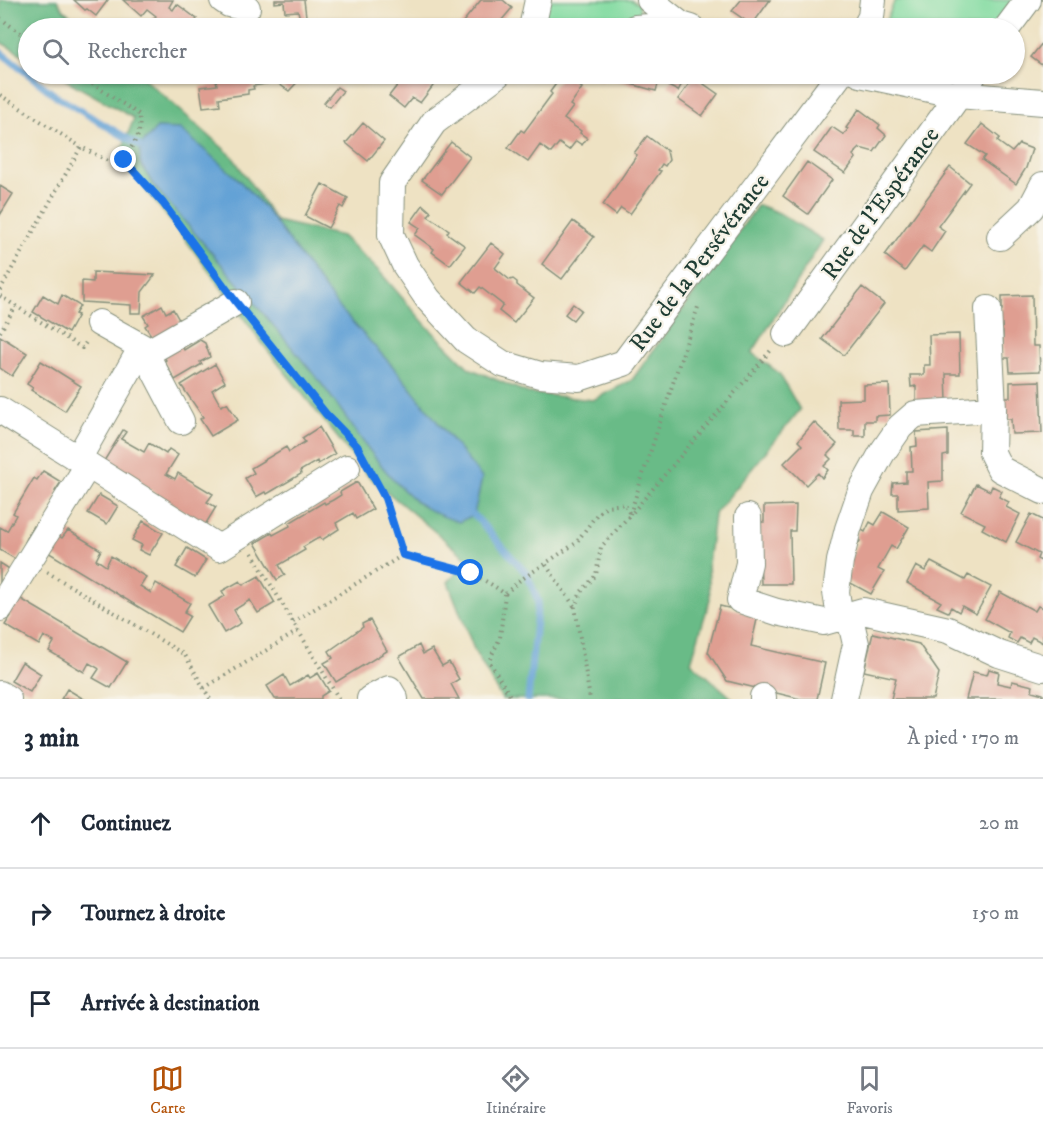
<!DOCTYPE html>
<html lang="fr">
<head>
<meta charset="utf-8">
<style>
  :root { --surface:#fff; --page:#f2f2f3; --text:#1f2937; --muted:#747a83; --line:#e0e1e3; --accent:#b45309 }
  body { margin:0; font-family:"IM FELL DW Pica",serif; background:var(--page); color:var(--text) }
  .stop { position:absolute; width:18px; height:18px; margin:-14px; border:4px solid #1a73e8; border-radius:50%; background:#fff }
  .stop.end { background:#1a73e8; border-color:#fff; box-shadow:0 2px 6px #0008 }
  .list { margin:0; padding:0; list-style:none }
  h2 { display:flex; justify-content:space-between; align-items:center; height:78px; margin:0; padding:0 24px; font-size:26px }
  h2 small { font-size:20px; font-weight:400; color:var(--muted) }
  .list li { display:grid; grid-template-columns:39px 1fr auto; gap:18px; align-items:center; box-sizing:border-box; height:90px; padding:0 24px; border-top:2px solid var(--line) }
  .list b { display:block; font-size:22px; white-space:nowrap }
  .list em { font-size:20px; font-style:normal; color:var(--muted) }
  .icon { flex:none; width:33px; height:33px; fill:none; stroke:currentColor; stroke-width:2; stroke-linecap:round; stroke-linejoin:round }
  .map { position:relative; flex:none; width:1043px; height:699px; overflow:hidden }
  .search { position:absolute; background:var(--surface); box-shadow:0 2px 4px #0004; left:18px; right:18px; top:18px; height:66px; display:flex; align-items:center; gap:15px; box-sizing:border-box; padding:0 21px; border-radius:33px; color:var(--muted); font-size:22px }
  .sheet { height:348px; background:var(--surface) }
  nav { display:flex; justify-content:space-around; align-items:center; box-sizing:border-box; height:84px; border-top:2px solid var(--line); background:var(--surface); font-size:16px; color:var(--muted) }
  nav a { display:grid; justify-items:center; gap:3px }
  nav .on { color:var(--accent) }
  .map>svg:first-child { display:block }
  .green { fill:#82dba1; stroke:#508c6a; stroke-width:1.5 }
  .forest { fill:#69bb87; stroke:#447c5e; stroke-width:1.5 }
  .water { fill:#64a2d6; stroke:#427085; stroke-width:1.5 }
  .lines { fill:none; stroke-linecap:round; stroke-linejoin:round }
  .stream { stroke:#64a2d6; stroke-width:7 }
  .building { fill:#df9e91 }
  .minor-casing { stroke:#86907c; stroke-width:28 }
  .path { stroke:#86907c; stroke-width:4; stroke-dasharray:1.5 4.5; stroke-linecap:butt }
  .minor { stroke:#fff; stroke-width:26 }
  .route { stroke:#1a73e8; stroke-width:8 }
  .labels { text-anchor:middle; stroke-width:4.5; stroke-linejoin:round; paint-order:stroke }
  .street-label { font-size:24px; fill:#1f3d34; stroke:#f7f3e8 }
</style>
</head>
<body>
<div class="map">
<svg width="1043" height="699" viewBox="0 0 1043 699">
  <rect width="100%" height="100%" fill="#f7f3e8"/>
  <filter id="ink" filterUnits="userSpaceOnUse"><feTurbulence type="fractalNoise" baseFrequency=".0167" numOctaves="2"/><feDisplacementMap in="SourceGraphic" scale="12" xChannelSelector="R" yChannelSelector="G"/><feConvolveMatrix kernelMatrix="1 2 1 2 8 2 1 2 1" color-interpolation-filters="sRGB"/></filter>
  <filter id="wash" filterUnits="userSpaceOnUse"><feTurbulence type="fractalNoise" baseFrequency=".008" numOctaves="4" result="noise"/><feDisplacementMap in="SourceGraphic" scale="24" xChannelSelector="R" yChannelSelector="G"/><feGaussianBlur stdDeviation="1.35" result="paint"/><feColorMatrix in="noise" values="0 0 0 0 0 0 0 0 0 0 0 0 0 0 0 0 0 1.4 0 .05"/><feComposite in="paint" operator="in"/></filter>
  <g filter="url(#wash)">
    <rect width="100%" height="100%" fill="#eee2c3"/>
    <path class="green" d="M546,0h84l9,4 1,10c-20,14 -74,14 -100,14z
      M895,0h118l-22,28h-108z"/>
    <path class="forest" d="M0,0h57l7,10 21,18h-57v30l-28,-16z
      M55,74h84l93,82 44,65 66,15 37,35 47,54 43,43 59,25 65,7 39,-20 126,-175 21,8 44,27 -71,113 27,20 21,37 -86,105 -6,49 2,35 -19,63 42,37h-231l-27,-47 -27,-70 21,-22 -101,-84 -103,-129 -80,-108 -66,-82 15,-39z"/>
    <path class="water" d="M157,128l23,1 57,49 27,29 72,97 61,67 85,107 -8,37 -15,7c-18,-6 -34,-12 -48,-25 -37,-33 -61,-77 -91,-115 -54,-67 -110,-131 -166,-196l-14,-23v-17z"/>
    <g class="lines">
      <path class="stream" d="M0,52l56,44 84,50
        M474,515l53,59 11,27 -10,98"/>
    </g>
    <g id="blocks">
      <path class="building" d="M74,0h34l-12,16 -9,-7 -2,1z
        M123,0h50l-4,7 4,3 4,-6 20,15 -7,9h-32l-8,-6 6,-6 -9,-7 -6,7z
        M275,0h29l3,24 10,-3 10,7h-30l4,-5 -3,-12 -13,1 -1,-10 -9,1z
        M481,0h22l9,8 -17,20h-37z
        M741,0h29l-18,25 -20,-14z
        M1043,42v24l-12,-9z
        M215,74h87l-2,2 2,1 -13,14 -16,-11 -2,3 -18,3 1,3 -6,1v4l-29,4 1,7 -17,2 -3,-20 17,-2z
        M406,74h20l10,8 -16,21 -8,-5 -8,10 -15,-12z
        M563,74l19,14 -12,17 3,2 -9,12 17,12 -1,2 7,5 -5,7 -6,-4 -7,9 -10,-7 -8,10 -11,-8 -12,17 -20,-14 13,-18 3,2 28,-38 -2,-2z
        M591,74h16l-6,7z
        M615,74h46l-5,17 -43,-12z
        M675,74h12l-9,17 -10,-5z
        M694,77l24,17 -16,22 -24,-17z
        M337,87l6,4 -13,16 -6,-4z
        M859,109l21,16 -2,3 8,7 -12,17 -14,-4 -7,7 3,3 -11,15 -31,-21 18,-25 12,8 4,-6 -2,-1z
        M363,123l21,18 -16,20 -22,-18z
        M982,124l18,14 -3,3 15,11 7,-8 13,5 -6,19 -10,16 -34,-24 3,-4 -18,-12z
        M647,136l20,15 2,9 -4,6 -3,-2 -4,6 3,1 -31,43 -9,-6 -5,7 -13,-10 34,-50 -3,-2z
        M451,142l19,15 -28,37 -20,-14z
        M807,162l25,18 -24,34 -25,-18z
        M950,167l20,16 -32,43 7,5 -14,21 -8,-6 -18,25 -20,-16z
        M322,184l26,14 -5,10 -3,-2 -12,22 -23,-12z
        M0,186l13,8 -13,21z
        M423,205l8,7 -3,4 21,14 -2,3 18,13 -15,19 -18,-13 2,-3 -19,-14 5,-7 -9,-6z
        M573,221l21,16 -32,42 -20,-15z
        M491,243l14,11 -10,14 15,12 3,-1 4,3v3l17,13 -20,25 -15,-12 4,-6 -23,-18 -5,6 -14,-11z
        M93,272l62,3 -13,17 -1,21h-10v-8l-49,-3v-21l11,1z
        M862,287l22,17 -40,51 -22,-16z
        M43,295l15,9 4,-9 18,11 -5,8 3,1 -10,18 -35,-21z
        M1032,295l1,51h6l1,25 -30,1 -1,-14h-6v-26h-6l-1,-22h6v-14z
        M573,304l8,6 -8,10 -8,-6z
        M162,305l4,8 7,-4 10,18 -27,16 -11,-17 3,-2 -5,-8z
        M959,334l1,40h-14l1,27 -31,1v-16l-5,1 -1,-12h14v-10h6l-1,-30z
        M0,336l27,17 -15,23 -12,-8z
        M200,340l5,3 5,14 -10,5 2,2 -27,16 -11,-19 2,-1 -5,-8 19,-11 4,9z
        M41,361l40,25 -16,25 -34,-21 2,-2 -6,-4z
        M215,364l10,18 -13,8 9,16 6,-3 11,17 -27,16 -11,-17 3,-2 -22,-32z
        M1040,381l2,52 -30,1 -1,-15h-5l-1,-11v-11h5v-15z
        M889,384l1,31 -15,1v5h-10v15h-11v-6h-15l-1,-30 26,-1v-14z
        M814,422l23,22 -10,11 4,4 -7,7 4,4 -6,8 -4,-5 -12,12 -22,-22 18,-18 -4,-4z
        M319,427l16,27 -17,10 -1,-3 -17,10 1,3 -34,20 -2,-2 -9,5 -11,-19 9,-5 -3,-5 35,-21 3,5 16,-10 -3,-4z
        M123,430l3,2 -5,7 23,13 5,-9 17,11 3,-5 9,6 -12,19 9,5 3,-6 35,21 -6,8 9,5 -11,18 -101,-64z
        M948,430v25l-5,1v25l-15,1 1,26 -31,2v-16h-6l1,-11 13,-1v-11h6l-1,-24 6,-1 -1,-14z
        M43,471l18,11 -6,9 3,1 -21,35 -3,-1 -5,8 -4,8 2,2 -10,16 -17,-10v-23l7,4 9,-16 -3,-2 21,-35 3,2z
        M357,482l16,27 -17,10 -3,-6 -17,10 3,6 -17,11 -2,-3 -17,10 2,3 -26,15 6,10 -8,5 -22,-37 17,-10 1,2 17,-9 -1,-3 35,-21 1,2 8,-4 8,-5 -1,-3z
        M976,484l14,7 2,-5 10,5 -3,6 10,5 -3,5 14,7 -14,28 -24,-13 3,-5 -24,-12z
        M99,495l19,11 -11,18 -19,-11z
        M796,505l-1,26h-5l1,53h-30l-2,-62h5v-16z
        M883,512l26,15 -13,22 -5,-3 -13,23 6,3 -13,22 -26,-14 7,-14 -5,-3 13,-22 -5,-3 5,-9 5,3 5,-10 5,3z
        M1031,514l12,6v42l-6,-3 2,-5 -23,-12z
        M143,521l20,12 -14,22 -10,-5 3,-5 -10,-5z
        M68,530l33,20 -5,10 4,2 6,4 5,-10 35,21 -6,9 11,7 5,-10 34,20 -6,10 6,3 -10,16 -134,-81 10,-17 6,4z
        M187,548l19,12 -11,18 -19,-11z
        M931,562l34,18 3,-5 23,12 -15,27 -14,-8 -3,6 -8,-5 -3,5 -11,-5 4,-5 -34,-19 9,-17 9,5z
        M0,563l11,7 -11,16z
        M259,576l16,27 -17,10 -8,-13 -16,10 7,13 -17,10 -16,-27 17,-10 -3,-5 18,-10 3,4z
        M1000,592l35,19 3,-5 5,2v35l-11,-6 -3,6 -9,-5 -3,5 -9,-5 2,-5 -25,-14z
        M16,596l111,66 -16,26 -18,-10 6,-9 -1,-1 -9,-5 -5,9 -35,-21 5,-9 -10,-6 -5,9 -34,-20 6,-9 -5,-3z
        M720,606l38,9 -7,31 74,17 -8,36h-16l-74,-18 -19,-29z
        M370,620l17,31 -51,31 -12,-19 9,-5 -4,-7 34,-24 -1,-3z
        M873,633l46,11 20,29 -6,26h-42l5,-21 -32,-7z
        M419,645l4,9 9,-5 10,17 7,-4 10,17 -8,5 8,15h-35l-25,-42z
        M22,662l19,12 -11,18 -19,-11z
        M989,669l10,3 -2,11 14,3 1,-5 21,5 -1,5 11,3v5h-77l7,-27 14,3z
        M318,673l11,18 -8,5v3h-46l-8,-13 17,-11 6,11 18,-11 2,3z
        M67,689l10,6 7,4h-23z"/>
    </g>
  </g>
  <g filter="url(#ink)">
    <use href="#blocks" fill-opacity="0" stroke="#86907c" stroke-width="1.5"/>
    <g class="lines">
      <g class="minor-casing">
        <path id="minor" d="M223,0l6,4 18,4
          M650,0l31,25
          M532,28l6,-28
          M635,28l46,-3 10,3
          M865,28l6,-11 2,-17
          M1007,28l21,-28
          M498,74l-64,48 -42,61 -1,52 14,30 23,34 38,41 37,24 37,11 39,3 45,-15 216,-289
          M860,74l98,21 85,7
          M1000,237l31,-29 12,-23
          M988,309l5,100 -1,44 8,16 43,22
          M99,323l43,24 39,74
          M786,334l188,-260
          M145,354l91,-52
          M0,410l88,55
          M78,459l64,-112
          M748,517l1,46 -9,37 37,12 47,10 39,-11 31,7 54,12 51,24 44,14
          M0,608l88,-143 131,83 128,-80
          M840,617l-4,-25 4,-31 8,-32 13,-38 21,-38 18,-26 15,-13 78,-5
          M0,694l8,5
          M763,697v2
          M370,699l19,-10 6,10
          M844,699l12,-55 -7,-30"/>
      </g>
      <path class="path" d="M0,18l28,21
        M77,74l63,41 -1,19 -15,26 39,43 60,82
        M0,95l81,52
        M0,290l81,-143 35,18 8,-5
        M0,296l82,52 5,-7
        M250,319l76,95 31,32
        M0,332l16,-26
        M370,468l15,30 18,57c39,12 69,13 102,39l14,-13 57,-38 21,-29 9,-8 19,-2 5,11 -29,32 -5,28 -15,17 -6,15 15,92
        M633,512l139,-163
        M630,514l69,-210
        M252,553l87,146
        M546,565l28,41
        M47,572l138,83 25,44
        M505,594l-5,44 -11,23 23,38
        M293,622l110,-67
        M204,688l94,-57"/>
      <use href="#minor" class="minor"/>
    </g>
  </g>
  <g class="lines" filter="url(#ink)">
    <path class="route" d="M124,160l39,43 73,99 90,112 31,32 28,52 18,57 68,18"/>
  </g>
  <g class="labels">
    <g class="street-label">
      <text transform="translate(880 203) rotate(-54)" y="8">Rue de l'Espérance</text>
      <text transform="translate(699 262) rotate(-53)" y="8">Rue de la Persévérance</text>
    </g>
  </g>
</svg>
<div class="stop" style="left:471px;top:573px"></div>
<div class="stop end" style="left:124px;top:160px"></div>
<div class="search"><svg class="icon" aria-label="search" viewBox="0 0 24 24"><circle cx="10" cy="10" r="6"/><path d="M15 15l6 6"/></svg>Rechercher</div>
</div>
<section class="sheet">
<h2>3 min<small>À pied · 170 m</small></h2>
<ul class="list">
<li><svg class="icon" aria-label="ahead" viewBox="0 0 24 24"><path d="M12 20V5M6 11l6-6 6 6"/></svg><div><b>Continuez</b></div><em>20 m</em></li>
<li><svg class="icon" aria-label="right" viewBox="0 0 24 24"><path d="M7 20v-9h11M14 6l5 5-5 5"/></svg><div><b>Tournez à droite</b></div><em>150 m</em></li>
<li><svg class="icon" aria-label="arrive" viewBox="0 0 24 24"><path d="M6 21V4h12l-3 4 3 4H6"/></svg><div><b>Arrivée à destination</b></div></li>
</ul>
</section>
<nav>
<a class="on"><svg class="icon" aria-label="map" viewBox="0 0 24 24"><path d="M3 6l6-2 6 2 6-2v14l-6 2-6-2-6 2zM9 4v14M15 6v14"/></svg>Carte</a>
<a><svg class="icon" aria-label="directions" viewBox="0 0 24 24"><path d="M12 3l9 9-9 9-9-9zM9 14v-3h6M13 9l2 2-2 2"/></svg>Itinéraire</a>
<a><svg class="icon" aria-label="saved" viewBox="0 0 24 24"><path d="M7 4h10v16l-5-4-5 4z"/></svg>Favoris</a>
</nav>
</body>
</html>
